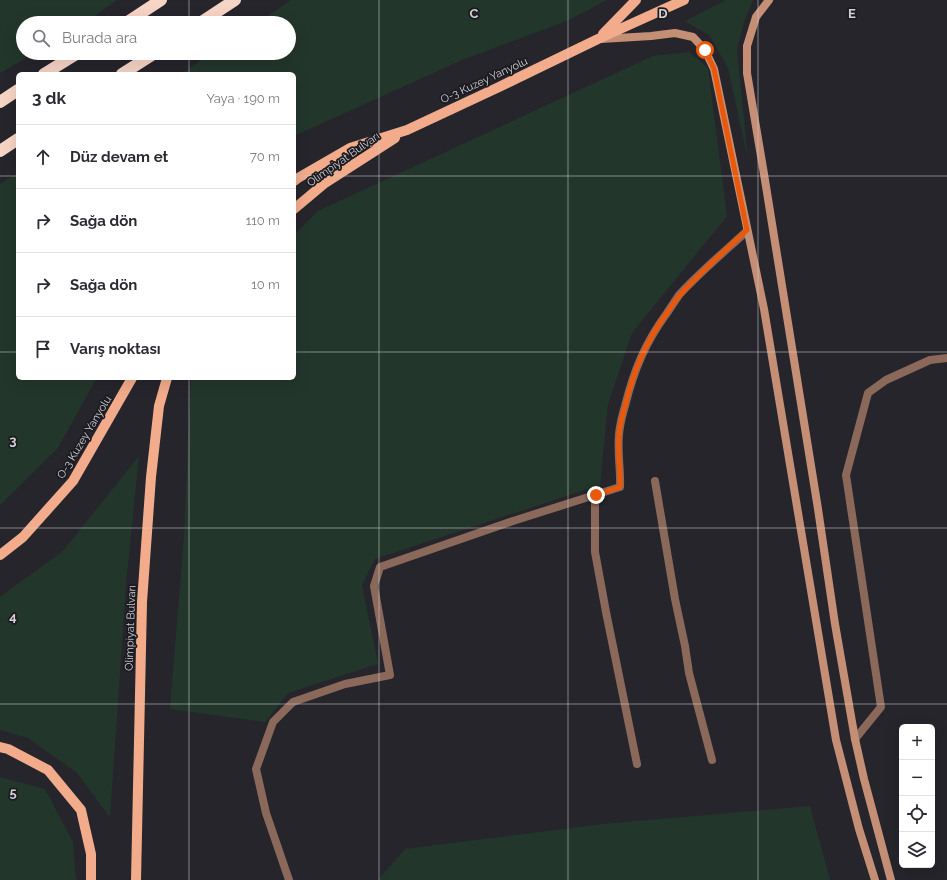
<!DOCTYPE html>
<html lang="tr">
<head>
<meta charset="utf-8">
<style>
  :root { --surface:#fff; --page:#f2f2f3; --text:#2b2b33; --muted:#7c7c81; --line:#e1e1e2 }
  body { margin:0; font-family:Raleway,sans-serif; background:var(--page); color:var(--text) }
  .controls { position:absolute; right:12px; bottom:12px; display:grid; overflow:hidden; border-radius:6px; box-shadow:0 4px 16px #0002 }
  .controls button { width:36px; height:36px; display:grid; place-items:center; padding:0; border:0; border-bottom:1px solid var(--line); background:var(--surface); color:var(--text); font:20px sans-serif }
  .stop { position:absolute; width:12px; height:12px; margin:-9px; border:3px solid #ea580c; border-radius:50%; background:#fff }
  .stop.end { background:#ea580c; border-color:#fff; box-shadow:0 1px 4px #0008 }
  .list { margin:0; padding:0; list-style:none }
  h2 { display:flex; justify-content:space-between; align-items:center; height:52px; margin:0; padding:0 16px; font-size:17px }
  h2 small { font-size:13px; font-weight:400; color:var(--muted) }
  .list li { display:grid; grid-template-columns:26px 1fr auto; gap:12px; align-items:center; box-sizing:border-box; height:64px; padding:0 16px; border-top:1px solid var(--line) }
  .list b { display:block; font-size:15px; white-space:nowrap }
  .list em { font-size:13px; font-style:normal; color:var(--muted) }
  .icon { flex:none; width:22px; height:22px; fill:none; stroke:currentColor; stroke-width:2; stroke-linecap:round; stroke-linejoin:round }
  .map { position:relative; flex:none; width:947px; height:880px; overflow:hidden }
  .search { position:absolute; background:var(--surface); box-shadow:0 4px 16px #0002; left:16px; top:16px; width:280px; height:44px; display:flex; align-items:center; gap:10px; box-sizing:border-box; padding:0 14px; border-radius:22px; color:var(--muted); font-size:15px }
  .panel { position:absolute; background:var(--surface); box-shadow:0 4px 16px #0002; left:16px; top:72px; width:280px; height:308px; border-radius:6px }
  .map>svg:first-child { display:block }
  .green { fill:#23362c }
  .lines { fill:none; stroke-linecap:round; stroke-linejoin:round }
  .lane { stroke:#8b695a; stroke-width:8 }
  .street { stroke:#8b695a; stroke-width:8 }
  .secondary { stroke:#c58f76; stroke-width:8 }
  .primary { stroke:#f2ac8c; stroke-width:10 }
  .highway { stroke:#f7d5c6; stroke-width:12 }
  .route { stroke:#ea580c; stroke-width:5 }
  .grid { fill:none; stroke:#d2d1d5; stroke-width:1; stroke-opacity:0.55 }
  .labels { text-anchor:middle; stroke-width:3.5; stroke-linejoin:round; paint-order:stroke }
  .street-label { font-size:11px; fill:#d2d1d5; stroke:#1c1b21 }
  .grid-label { font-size:13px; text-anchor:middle; font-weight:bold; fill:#d2d1d5; stroke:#1c1b21; stroke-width:3.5; stroke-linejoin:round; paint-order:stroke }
</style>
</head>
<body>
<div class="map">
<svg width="947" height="880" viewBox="0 0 947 880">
  <rect width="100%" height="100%" fill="#26252b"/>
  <path class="green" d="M0,0h117l-32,23h-62v30h11l-34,20z
    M291,0h316l-38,20 -107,40 -168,76v-62h-113l31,-21h77v-30h-32z
    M726,0h27l-9,22 -7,27 11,111 -20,-92 -18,-32 -25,-15z
    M689,52l19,16 19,148 -95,117 -24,71 -8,81 -225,74 -13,26 16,79 -90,29 -23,29 -95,-13 14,-173 7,-158h103v-143l24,-24 335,-155z
    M18,173v205h79l-40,71 -57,56v-321z
    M139,456l-13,129 -16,232 -33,-44 -49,-35 -28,-8v-133l63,-46z
    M0,777l45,12 28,53 3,38h-76z
    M810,806l20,74h-452l27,-31 198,-25z"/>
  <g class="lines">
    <path class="lane" d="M655,481l20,118 10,47 4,27 23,87
      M595,495v57l11,60 31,152
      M855,739l26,-32 -35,-232 22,-82 18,-13 44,-20 17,-2"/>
    <path class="street" d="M289,880l-23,-67 -10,-44 17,-47 20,-20 52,-18 45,-9 -16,-89 6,-19 133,-46 107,-34c1,-20 -4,-40 0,-60 1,-7 3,-14 5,-21 9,-36 20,-63 42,-93 4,-6 8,-12 12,-18 21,-23 45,-43 68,-64"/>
    <path class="secondary" d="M769,0l-13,17 -9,29v27l17,101 54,335 17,115 20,115 9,40 27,101
      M601,39l50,-3 24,-3 18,4 12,13 9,19 50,240 72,431 23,89 16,51"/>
    <path class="primary" d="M603,34l33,-34
      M294,181l4,-3 52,-30 57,-18 92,-43 99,-48 86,-39
      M294,209l31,-26 70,-45
      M0,555l23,-18 50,-56 59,-103
      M0,747l8,2 40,21 33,40 10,44v26
      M136,880l6,-278 9,-125 8,-71 8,-28"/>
    <path class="highway" d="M126,23l35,-23
      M200,23l35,-23
      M44,74l34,-21
      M122,74l33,-21
      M0,102l18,-12
      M0,151l18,-12"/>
  </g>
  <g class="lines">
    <path class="route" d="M596,495l24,-8c1,-20 -4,-40 0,-60 1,-7 3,-14 5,-21 9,-36 20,-63 42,-93 4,-6 8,-12 12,-17 21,-24 45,-44 68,-66l-33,-161 -9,-19"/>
  </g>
  <path class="grid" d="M189,0v23M379,0v880M568,0v880M758,0v880M189,53v21M0,176h18M294,176h653M0,352h18M294,352h653M189,378v502M0,528h947M0,704h947"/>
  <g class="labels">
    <g class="street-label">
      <text transform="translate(484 80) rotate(-25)" y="4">O-3 Kuzey Yanyolu</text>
      <text transform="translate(343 159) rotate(-35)" y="4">Olimpiyat Bulvarı</text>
      <text transform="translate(84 437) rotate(-59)" y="4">O-3 Kuzey Yanyolu</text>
      <text transform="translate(130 628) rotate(-88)" y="4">Olimpiyat Bulvarı</text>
    </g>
  </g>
  <g class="grid-label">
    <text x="474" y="18">C</text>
    <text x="663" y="18">D</text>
    <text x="852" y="18">E</text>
    <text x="13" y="445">3</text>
    <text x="13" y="621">4</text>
    <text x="13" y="797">5</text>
  </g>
</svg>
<div class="controls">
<button>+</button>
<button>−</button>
<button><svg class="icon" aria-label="locate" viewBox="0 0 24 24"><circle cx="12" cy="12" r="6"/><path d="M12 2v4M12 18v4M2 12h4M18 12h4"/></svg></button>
<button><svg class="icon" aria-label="layers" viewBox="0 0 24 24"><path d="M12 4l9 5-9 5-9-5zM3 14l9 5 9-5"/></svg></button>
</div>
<div class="stop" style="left:705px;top:50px"></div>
<div class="stop end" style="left:596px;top:495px"></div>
<div class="search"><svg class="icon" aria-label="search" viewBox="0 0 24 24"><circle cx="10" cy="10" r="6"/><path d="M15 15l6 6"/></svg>Burada ara</div>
<section class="panel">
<h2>3 dk<small>Yaya · 190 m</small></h2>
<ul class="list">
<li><svg class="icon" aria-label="ahead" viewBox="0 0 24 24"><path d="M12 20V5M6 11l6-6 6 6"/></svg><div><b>Düz devam et</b></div><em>70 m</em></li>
<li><svg class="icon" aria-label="right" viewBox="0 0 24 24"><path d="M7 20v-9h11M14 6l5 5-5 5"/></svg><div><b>Sağa dön</b></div><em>110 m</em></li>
<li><svg class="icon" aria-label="right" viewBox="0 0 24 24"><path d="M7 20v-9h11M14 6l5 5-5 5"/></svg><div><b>Sağa dön</b></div><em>10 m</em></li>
<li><svg class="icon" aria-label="arrive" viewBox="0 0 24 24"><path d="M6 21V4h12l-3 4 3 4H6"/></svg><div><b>Varış noktası</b></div></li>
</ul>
</section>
</div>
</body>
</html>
